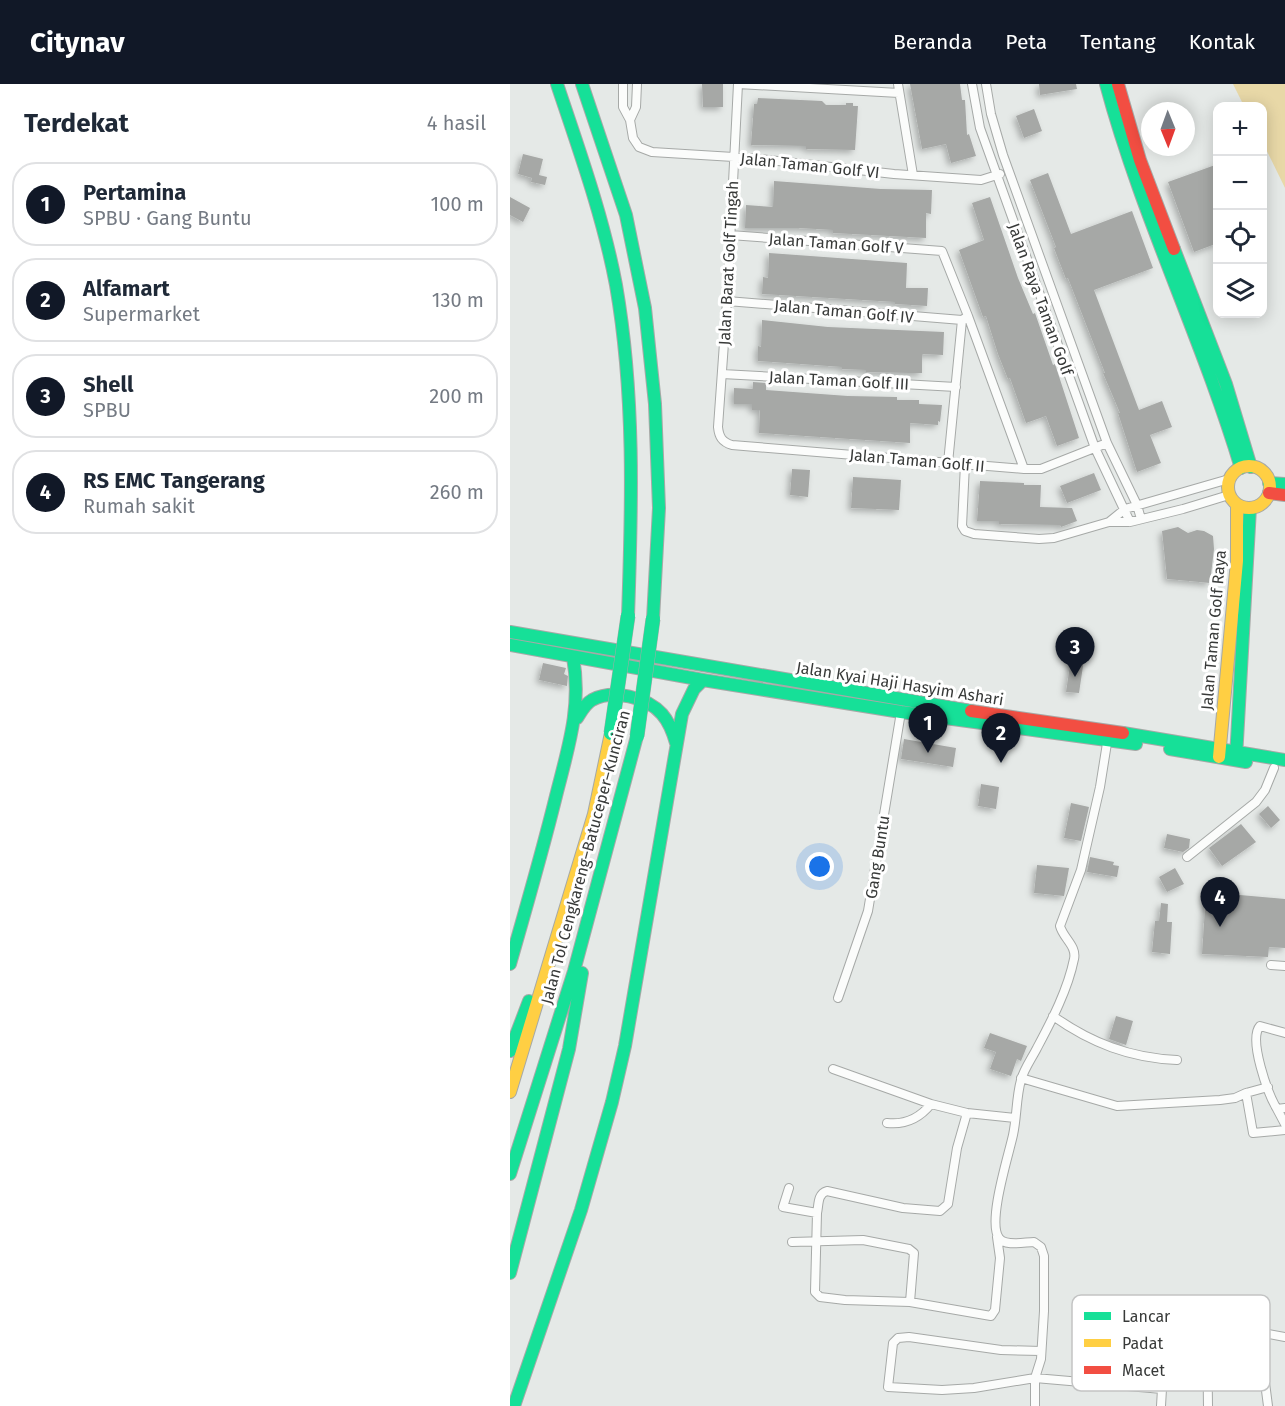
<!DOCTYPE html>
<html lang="id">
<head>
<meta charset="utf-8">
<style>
  :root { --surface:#fff; --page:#f6f6f7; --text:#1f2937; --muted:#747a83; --line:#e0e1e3; --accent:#111827 }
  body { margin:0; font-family:"Fira Sans",sans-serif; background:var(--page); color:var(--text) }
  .controls { position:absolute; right:18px; top:18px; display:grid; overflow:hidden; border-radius:12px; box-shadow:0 3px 15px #0003 }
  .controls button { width:54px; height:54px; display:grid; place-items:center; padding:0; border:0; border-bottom:2px solid var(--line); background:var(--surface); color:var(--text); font:30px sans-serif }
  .compass { position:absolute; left:631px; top:18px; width:54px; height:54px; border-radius:50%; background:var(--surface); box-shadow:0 3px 15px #0003; rotate:179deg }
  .you { position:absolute; left:310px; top:783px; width:21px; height:21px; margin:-15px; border:4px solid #fff; border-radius:50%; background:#1a73e8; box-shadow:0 0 0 9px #1a73e833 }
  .badge { display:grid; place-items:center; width:39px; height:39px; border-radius:50%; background:var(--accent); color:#fff; font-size:20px; font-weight:700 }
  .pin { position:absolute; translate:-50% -50px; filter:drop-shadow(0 2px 3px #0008) }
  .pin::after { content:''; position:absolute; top:32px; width:21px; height:18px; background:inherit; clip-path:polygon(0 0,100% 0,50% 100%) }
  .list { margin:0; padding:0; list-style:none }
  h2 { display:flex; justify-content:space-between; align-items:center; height:78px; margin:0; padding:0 24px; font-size:26px }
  h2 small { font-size:20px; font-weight:400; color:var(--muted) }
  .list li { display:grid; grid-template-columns:39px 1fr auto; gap:18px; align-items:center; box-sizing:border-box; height:84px; margin:0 12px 12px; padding:0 12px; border:2px solid var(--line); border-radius:24px }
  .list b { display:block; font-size:22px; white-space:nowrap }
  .list p { margin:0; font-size:20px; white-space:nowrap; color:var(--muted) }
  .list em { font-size:20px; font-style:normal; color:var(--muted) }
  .icon { flex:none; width:33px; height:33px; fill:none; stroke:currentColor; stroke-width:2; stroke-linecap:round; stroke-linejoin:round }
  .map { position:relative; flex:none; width:775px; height:1322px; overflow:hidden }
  header { display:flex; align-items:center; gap:36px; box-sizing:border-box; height:84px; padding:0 30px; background:var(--accent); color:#fff }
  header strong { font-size:28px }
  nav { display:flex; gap:33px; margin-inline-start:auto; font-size:21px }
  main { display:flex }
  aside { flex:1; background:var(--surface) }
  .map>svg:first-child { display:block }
  .green { fill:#e8d8a7 }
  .building { fill:#a6a8a6; filter:url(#shadow) }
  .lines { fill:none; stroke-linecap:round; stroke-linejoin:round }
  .street-casing { stroke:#a6a9a7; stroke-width:10 }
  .fast-casing { stroke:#a6a9a7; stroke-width:14 }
  .slow-casing { stroke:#a6a9a7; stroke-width:14 }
  .jam-casing { stroke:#a6a9a7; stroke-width:14 }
  .street { stroke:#fbfcfb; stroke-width:8 }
  .fast { stroke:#16e098; stroke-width:12 }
  .slow { stroke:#ffcf43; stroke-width:12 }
  .jam { stroke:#f24e42; stroke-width:12 }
  .fast-bridge-casing { stroke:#a6a9a7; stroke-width:15; stroke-linecap:butt }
  .fast-bridge { stroke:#16e098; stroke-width:14 }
  .labels { text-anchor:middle; stroke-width:6; stroke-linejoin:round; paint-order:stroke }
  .street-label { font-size:16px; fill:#383a39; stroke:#fff }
  .key { fill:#fff; stroke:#c3c4c4; stroke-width:1.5 }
  .key-label { font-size:16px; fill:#383a39 }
</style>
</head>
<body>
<header>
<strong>Citynav</strong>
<nav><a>Beranda</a><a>Peta</a><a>Tentang</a><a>Kontak</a></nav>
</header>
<main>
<aside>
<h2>Terdekat<small>4 hasil</small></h2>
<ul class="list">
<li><span class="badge">1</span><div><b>Pertamina</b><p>SPBU · Gang Buntu</p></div><em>100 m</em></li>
<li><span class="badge">2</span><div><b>Alfamart</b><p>Supermarket</p></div><em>130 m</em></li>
<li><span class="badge">3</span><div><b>Shell</b><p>SPBU</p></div><em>200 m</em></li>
<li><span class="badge">4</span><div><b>RS EMC Tangerang</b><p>Rumah sakit</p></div><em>260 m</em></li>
</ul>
</aside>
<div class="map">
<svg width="775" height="1322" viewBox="0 0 775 1322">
  <defs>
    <filter id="shadow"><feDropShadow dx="-3" dy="3" stdDeviation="3" flood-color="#0004"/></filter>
  </defs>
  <rect width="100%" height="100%" fill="#e5e9e7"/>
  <path class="green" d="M723,0h52v104l-22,-45 -1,-37h-18z"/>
  <path class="building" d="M192,0h21v23h-20z
    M400,0h50l2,16h3l2,35 2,-1 7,22 -25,7 -5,-19 -24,5z
    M529,0h37l1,5 -37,6z
    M248,14l64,3 4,4h20v-2h7v3h5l-3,44 -49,-1v-3l-55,-1 3,-41h3z
    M524,25l8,22 -18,7 -8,-22z
    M13,70l20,5 -4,16 8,2 -2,8 -14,-3 1,-4 -14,-4z
    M708,80v79l-24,9 -26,-70z
    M538,89l23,61 61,-23 21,57 -59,22 45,120 23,-9 10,26 -22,8 11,28 -24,9 -19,-59h2l-17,-40h2l-37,-95 -2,1 -7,-18 -5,-13 2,-1 -26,-67z
    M264,97l107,8 51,1 -1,24 -5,-1v25l-93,-5v-3l-34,-2h-54l1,-23 27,2z
    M0,113l20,11 -7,14 -13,-7z
    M480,113l28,81 15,36 2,-1 18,52 2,-1 24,74 -22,8 -11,-30 -20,7 -16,-45 -2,1 -10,-25 -12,-38 -3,1 -24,-67 25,-10 -12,-37z
    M259,169l138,10 -1,25h22l-1,18 -32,-2v-2l-133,-8 1,-17 5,1z
    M252,236l66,7 116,5 -1,23 -21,-1v19h-12l-44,-1v-2l-24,-1v-2l-84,-6v-15l3,1z
    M243,298l13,1v7l82,6 49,1v3h22v4l23,1 -2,17 -2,-1v4l-28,-2v20l-151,-10 1,-23h-8v-6h-18v-16l19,1z
    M282,385l18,1 -2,27 -18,-2z
    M584,389l7,17 -34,13 -7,-17z
    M343,393l48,3 -2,30 -48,-2z
    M470,397l44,2v2h17l-1,22 32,1 5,13 -16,6 -1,-2 -61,-1v-3h-22z
    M668,443l10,6 9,-3 7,1 9,5 1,13 -4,34 -43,-4 -5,-48z
    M563,560l13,2 -7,47 -13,-1z
    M33,579l23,5 -2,6 4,2 -1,10 -28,-6z
    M394,655l52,9 -3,19 -52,-8z
    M471,700l18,3 -3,22 -18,-3z
    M561,719l18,4 -8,34 -17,-3z
    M758,722l12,14 -9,8 -12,-14z
    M731,740l15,18 -34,24 -13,-18z
    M657,750l23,5 -1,9 -6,4 -19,-4z
    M580,773l24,5 -1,3 6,1 -2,11 -30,-5z
    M527,781l32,3 -5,28 -30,-3z
    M665,784l9,16 -17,8 -8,-15z
    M696,808l79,7v49l-16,-1 -1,10 -66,-3z
    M651,819l7,1 -1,18h5l-2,32 -18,-2 3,-31h4z
    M606,932l17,5 -7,24 -17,-6z
    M480,949l37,13 -6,15 -4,-2 -6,17 -21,-7 6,-17 -12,-4z"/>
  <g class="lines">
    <g class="street-casing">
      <path id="street" d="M113,0v23l7,13 3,18 6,9 13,5 98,6 144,16 87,6 19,-6
        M228,0l-11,217 -9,126c1,10 4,15 14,18l292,24h17l66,-26
        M228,0l161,9
        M388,0l15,91
        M462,0l8,44 115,320 35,74
        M476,0l5,30 12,41 104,288 30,62 4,14
        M120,36l6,-13 1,-23
        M220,151l212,16 26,65 56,153
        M217,217l235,19
        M212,290l234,13
        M438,379l14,-143 3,-2
        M455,380l-3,62 3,5 9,3 65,5 15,-1 55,-16h21l53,-13 46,-14
        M599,438l16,-13 104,-30
        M598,653l-8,50 -19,83 -21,56c3,12 17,20 14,33 -6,30 -22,61 -37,89 -5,10 -13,21 -16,32 -5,18 -4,37 -8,55 -4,19 -26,87 -14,103 6,9 26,4 35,4l7,5 3,9v55l-3,48 -6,19 127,11 -1,17
        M677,773l69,-55 9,-12 9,-22
        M761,881l14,1
        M328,914l30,-87 33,-199
        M543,932c38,27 77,42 124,44
        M323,985l98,35 36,9 48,5
        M511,994l96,28 103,-6 15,-2 11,-5
        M758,1003l-22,6 7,40 32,-3
        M775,1024l-8,1 8,15
        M767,1025c-9,-15 -29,-70 -17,-83l25,7
        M377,1039c18,2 32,-4 44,-19
        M279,1104l-6,19 34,6c2,-8 0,-19 10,-22l76,17 37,3 8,-7 9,-56 10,-35
        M307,1129l-2,79 5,5 25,3 65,2 81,14 4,-6 5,-52 -3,-21
        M282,1158l71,-2 46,9 5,4 -4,49
        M697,1287l56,-4 5,39
        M652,1305l2,-41 1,-2 42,4
        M525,1322v-28l-61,10 -32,2 -54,-3 5,-44 5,-5 11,-1 92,13 40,1
        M698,1322l-1,-78 8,-4 70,13"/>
    </g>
    <g class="fast-casing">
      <path id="fast" d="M47,0c22,66 46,132 59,201 19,109 16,220 12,331
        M72,0l44,131 19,93 10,96 4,104 -6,111
        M596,0c35,131 96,254 135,384
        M664,165l52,135 25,83
        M759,399l16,1
        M0,548l461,79
        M0,561l193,35 198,32 235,32
        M67,634c4,-6 8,-14 15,-18 21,-11 55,-3 70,14 7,8 11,18 14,29
        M613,649l162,27
        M660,665l76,13
        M726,674l14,-250
        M0,880c16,-56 32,-111 46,-168 12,-48 26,-89 17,-139
        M0,967l19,-50
        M0,1090l64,-203 63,-235
        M0,1189l59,-224 13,-76
        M4,1322l67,-196 31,-108 13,-56 57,-332 12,-25 9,-9"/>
    </g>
    <g class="slow-casing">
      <path id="slow" d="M718 403a21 21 0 1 1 42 0a21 21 0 1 1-42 0Z
        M709,673l18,-196v-56
        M0,1008l84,-278 17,-81"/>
    </g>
    <g class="jam-casing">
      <path id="jam" d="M608,0l22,76 34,89
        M759,409l16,2
        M461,627l152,22"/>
    </g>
    <use href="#street" class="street"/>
    <use href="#fast" class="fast"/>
    <use href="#slow" class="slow"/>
    <use href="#jam" class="jam"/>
    <g class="fast-bridge-casing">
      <path id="fast-bridge" d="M101,649l17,-117
        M127,652l16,-117"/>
    </g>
    <use href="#fast-bridge" class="fast-bridge"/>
  </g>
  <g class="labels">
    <g class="street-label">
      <text transform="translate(300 81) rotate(6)" y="6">Jalan Taman Golf VI</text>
      <text transform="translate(326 159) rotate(4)" y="6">Jalan Taman Golf V</text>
      <text transform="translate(218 179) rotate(-87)" y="6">Jalan Barat Golf Tingah</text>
      <text transform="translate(531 215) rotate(70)" y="6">Jalan Raya Taman Golf</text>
      <text transform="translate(334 227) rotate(5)" y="6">Jalan Taman Golf IV</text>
      <text transform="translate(329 296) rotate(3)" y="6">Jalan Taman Golf III</text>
      <text transform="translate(407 376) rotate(5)" y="6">Jalan Taman Golf II</text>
      <text transform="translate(703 546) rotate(-85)" y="6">Jalan Taman Golf Raya</text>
      <text transform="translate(390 599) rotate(9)" y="6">Jalan Kyai Haji Hasyim Ashari</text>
      <text transform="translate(75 773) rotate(-75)" y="6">Jalan Tol Cengkareng–Batuceper–Kunciran</text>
      <text transform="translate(367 773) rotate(-81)" y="6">Gang Buntu</text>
    </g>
  </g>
  <rect x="562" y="1211" width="198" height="96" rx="9" class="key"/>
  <rect x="574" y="1228" width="27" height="8" fill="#16e098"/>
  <rect x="574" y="1255" width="27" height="8" fill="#ffcf43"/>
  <rect x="574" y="1282" width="27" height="8" fill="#f24e42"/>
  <g class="key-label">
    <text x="612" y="1238">Lancar</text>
    <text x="612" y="1265">Padat</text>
    <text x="612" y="1292">Macet</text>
  </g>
</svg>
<div class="controls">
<button>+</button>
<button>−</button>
<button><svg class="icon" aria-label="locate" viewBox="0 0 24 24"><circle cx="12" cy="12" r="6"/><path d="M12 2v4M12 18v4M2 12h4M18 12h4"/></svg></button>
<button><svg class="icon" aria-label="layers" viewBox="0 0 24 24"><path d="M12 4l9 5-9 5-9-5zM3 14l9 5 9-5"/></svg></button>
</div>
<svg class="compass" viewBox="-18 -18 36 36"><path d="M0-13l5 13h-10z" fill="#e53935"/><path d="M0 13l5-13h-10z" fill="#747a83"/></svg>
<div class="you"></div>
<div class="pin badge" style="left:418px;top:669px">1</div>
<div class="pin badge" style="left:491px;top:679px">2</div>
<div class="pin badge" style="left:565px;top:593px">3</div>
<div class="pin badge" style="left:710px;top:843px">4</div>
</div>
</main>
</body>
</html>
